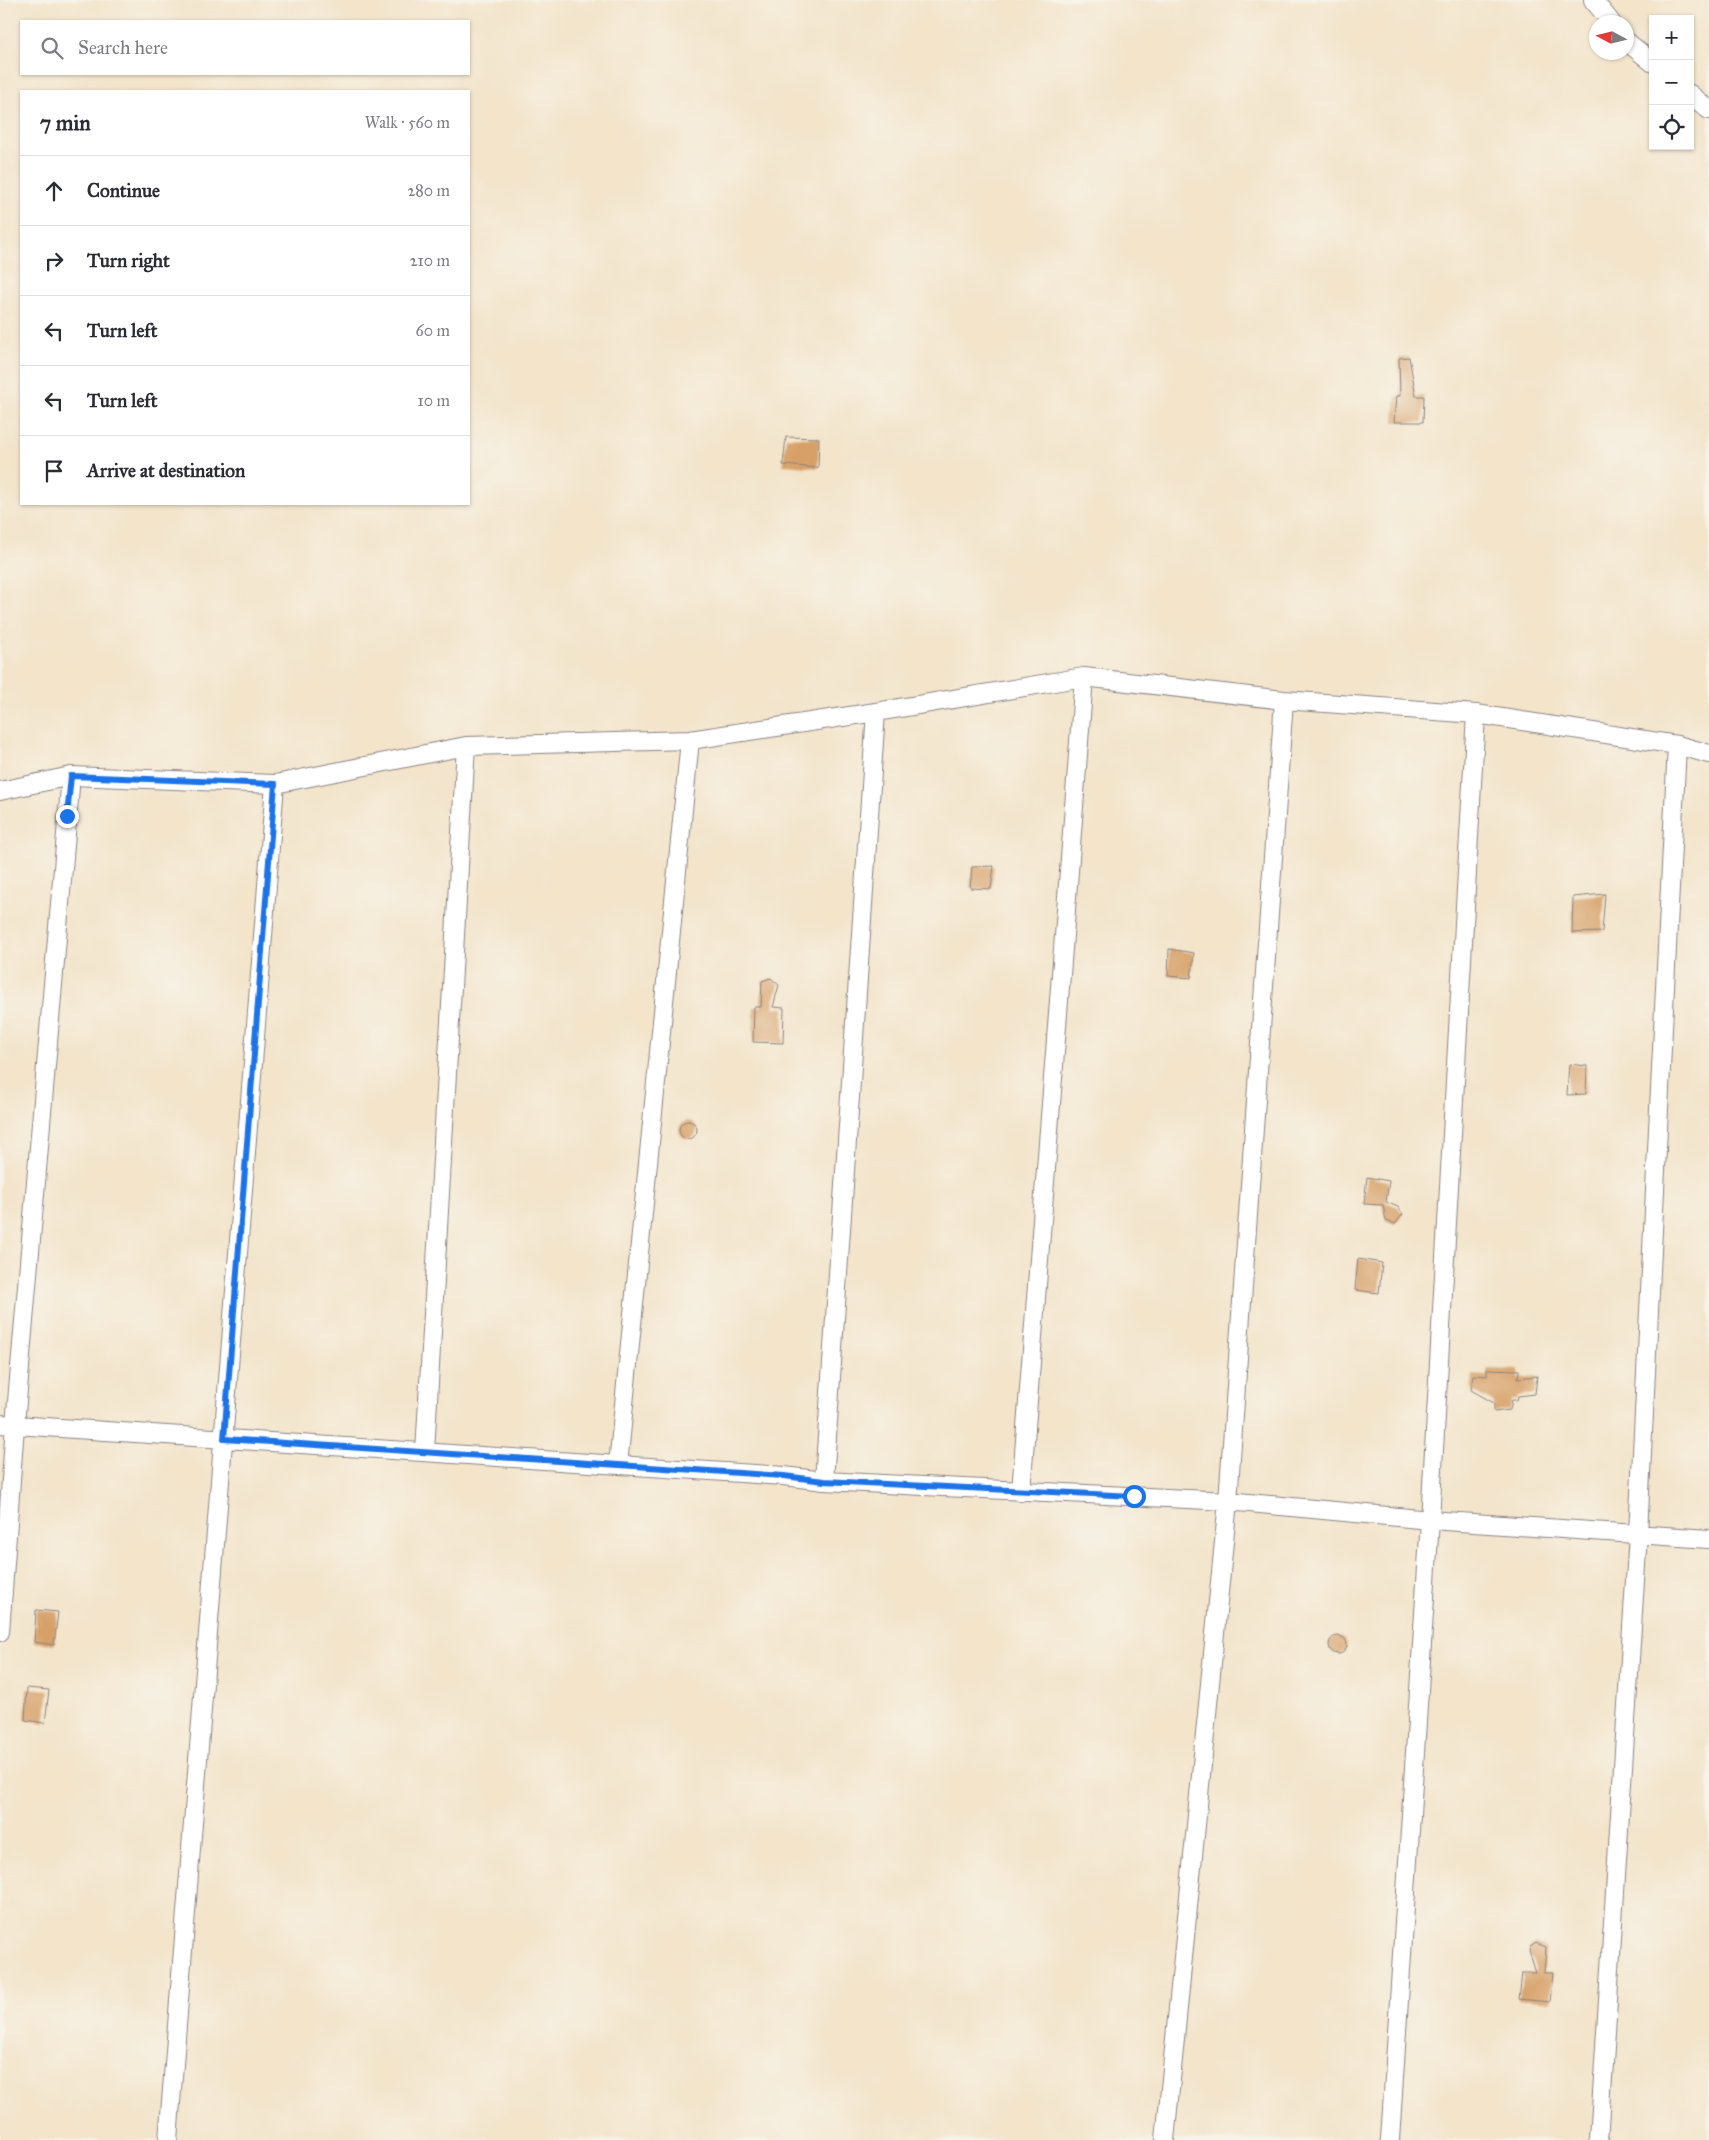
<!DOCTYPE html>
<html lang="en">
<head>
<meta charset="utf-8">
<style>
  :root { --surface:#fff; --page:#f2f2f3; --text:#2b2b33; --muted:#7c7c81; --line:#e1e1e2 }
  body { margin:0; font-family:"IM FELL Great Primer",serif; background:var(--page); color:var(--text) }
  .controls { position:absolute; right:15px; top:15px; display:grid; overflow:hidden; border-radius:0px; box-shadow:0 1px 4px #0004 }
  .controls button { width:45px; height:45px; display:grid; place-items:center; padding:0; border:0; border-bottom:1px solid var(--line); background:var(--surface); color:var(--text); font:25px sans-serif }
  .compass { position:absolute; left:1589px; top:15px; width:45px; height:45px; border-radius:50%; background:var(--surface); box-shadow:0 1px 4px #0004; rotate:277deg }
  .stop { position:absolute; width:15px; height:15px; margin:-11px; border:4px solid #1a73e8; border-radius:50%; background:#fff }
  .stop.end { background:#1a73e8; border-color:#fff; box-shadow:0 1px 5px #0008 }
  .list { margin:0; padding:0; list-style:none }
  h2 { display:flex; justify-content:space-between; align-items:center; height:65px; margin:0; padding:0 20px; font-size:21px }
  h2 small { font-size:16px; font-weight:400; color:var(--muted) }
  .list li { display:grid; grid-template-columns:32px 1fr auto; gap:15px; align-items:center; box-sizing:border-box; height:70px; padding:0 20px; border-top:1px solid var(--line) }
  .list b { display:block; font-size:19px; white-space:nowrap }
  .list em { font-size:16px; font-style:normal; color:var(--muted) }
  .icon { flex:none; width:28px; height:28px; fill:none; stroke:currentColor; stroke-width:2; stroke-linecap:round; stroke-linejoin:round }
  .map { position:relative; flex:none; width:1709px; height:2140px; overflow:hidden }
  .search { position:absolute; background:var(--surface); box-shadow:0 1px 4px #0004; left:20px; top:20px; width:450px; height:55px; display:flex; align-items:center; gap:12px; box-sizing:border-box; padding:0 18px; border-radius:0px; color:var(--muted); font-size:19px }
  .panel { position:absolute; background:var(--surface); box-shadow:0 1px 4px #0004; left:20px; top:90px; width:450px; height:415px; border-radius:0px }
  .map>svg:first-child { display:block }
  .building { fill:#d7a068 }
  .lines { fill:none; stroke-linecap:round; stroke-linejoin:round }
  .minor-casing { stroke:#8a8382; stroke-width:20 }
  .minor { stroke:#fff; stroke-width:18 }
  .route { stroke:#1a73e8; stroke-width:6 }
</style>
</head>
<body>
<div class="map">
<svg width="1709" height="2140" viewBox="0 0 1709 2140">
  <rect width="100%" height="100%" fill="#f7f3e8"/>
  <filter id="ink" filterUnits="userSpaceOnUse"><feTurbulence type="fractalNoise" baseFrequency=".02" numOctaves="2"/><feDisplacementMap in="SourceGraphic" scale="10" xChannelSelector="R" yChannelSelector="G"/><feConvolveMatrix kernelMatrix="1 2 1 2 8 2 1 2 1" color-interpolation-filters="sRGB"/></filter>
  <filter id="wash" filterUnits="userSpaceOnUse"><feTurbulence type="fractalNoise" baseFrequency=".0096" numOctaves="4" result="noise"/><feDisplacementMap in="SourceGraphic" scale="20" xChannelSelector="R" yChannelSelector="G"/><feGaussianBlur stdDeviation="1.12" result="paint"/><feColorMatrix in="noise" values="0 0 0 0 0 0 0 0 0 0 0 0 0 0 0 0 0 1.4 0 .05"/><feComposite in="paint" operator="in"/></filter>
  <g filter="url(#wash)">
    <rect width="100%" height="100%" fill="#f3e4ca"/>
    <g id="blocks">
      <path class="building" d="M1409,357l7,39h8l-1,26h-29l2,-26h4l-1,-38z
        M786,437l33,1 -1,30 -35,-3z
        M994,866l-3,23 -21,-1 2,-21z
        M1605,894l-3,38 -30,1 1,-36z
        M1169,949l25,4 -3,25 -23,-2z
        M771,978l8,7 -6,22 11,1 -1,35 -30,-1 1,-35h7l1,-26z
        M1569,1064l18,2 -1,28 -19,1z
        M679 1130a9 9 0 1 1 18 0a9 9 0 1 1-18 0Z
        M1367,1177l22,4 -3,21 12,5 5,7 -8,10 -9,-3 -3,-16 -19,-1z
        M1358,1259l24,4 -3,30 -24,-3z
        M1487,1369l32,1 -1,8 19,-2 -2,18 -17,2 -1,4h-5l-2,10 -16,2v-9l-23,-13 2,-15 14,1z
        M36,1610l22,2 -4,33 -20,-3z
        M1329 1645a9 9 0 1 1 18 0a9 9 0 1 1-18 0Z
        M27,1688l22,2 -4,33 -20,-3z
        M1536,1943l10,4 -2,26h9l-3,29 -31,-3 3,-26h14l-7,-22 1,-4z"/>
    </g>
  </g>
  <g filter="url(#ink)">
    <use href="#blocks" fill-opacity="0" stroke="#8a8382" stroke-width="1"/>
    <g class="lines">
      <g class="minor-casing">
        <path id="minor" d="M1593,0l18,22
          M1626,41l27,22
          M1690,94l19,16
          M0,791l71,-15 204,8 191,-38 224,-6 186,-28 208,-35 200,23 192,14 201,31 32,9
          M0,1424l784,52 40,5 404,20 202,19 279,19
          M425,1452l41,-706
          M618,1465l72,-725
          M824,1481l52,-769
          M1021,1492l63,-815
          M0,1632l15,-207 56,-649
          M168,2140l107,-1356
          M1165,2140l63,-639 56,-801
          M1390,2140l40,-620 46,-806
          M1599,2140l39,-606 39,-789"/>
      </g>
      <use href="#minor" class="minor"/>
    </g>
  </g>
  <g class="lines" filter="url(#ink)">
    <path class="route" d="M67,816l4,-40 204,8 -51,655 560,37 40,5 310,15"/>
  </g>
</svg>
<div class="controls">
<button>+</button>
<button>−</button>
<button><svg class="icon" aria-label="locate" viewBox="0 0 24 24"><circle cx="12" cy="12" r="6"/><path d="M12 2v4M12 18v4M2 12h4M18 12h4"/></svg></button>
</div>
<svg class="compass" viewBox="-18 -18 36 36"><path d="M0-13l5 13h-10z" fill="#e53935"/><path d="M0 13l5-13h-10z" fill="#7c7c81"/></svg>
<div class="stop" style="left:1134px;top:1496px"></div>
<div class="stop end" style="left:67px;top:816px"></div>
<div class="search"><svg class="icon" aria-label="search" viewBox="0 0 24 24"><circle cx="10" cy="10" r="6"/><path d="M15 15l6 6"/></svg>Search here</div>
<section class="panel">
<h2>7 min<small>Walk · 560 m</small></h2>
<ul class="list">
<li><svg class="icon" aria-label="ahead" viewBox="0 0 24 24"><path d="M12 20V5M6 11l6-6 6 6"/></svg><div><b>Continue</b></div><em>280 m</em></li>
<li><svg class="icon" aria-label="right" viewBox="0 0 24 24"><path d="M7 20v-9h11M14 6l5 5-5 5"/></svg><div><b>Turn right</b></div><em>210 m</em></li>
<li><svg class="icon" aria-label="left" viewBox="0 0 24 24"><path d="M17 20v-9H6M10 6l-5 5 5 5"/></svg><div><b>Turn left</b></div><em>60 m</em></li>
<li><svg class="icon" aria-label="left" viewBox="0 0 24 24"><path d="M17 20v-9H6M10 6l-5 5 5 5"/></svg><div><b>Turn left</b></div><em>10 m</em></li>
<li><svg class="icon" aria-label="arrive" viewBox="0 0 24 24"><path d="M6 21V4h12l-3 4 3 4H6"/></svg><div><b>Arrive at destination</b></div></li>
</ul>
</section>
</div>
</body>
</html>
